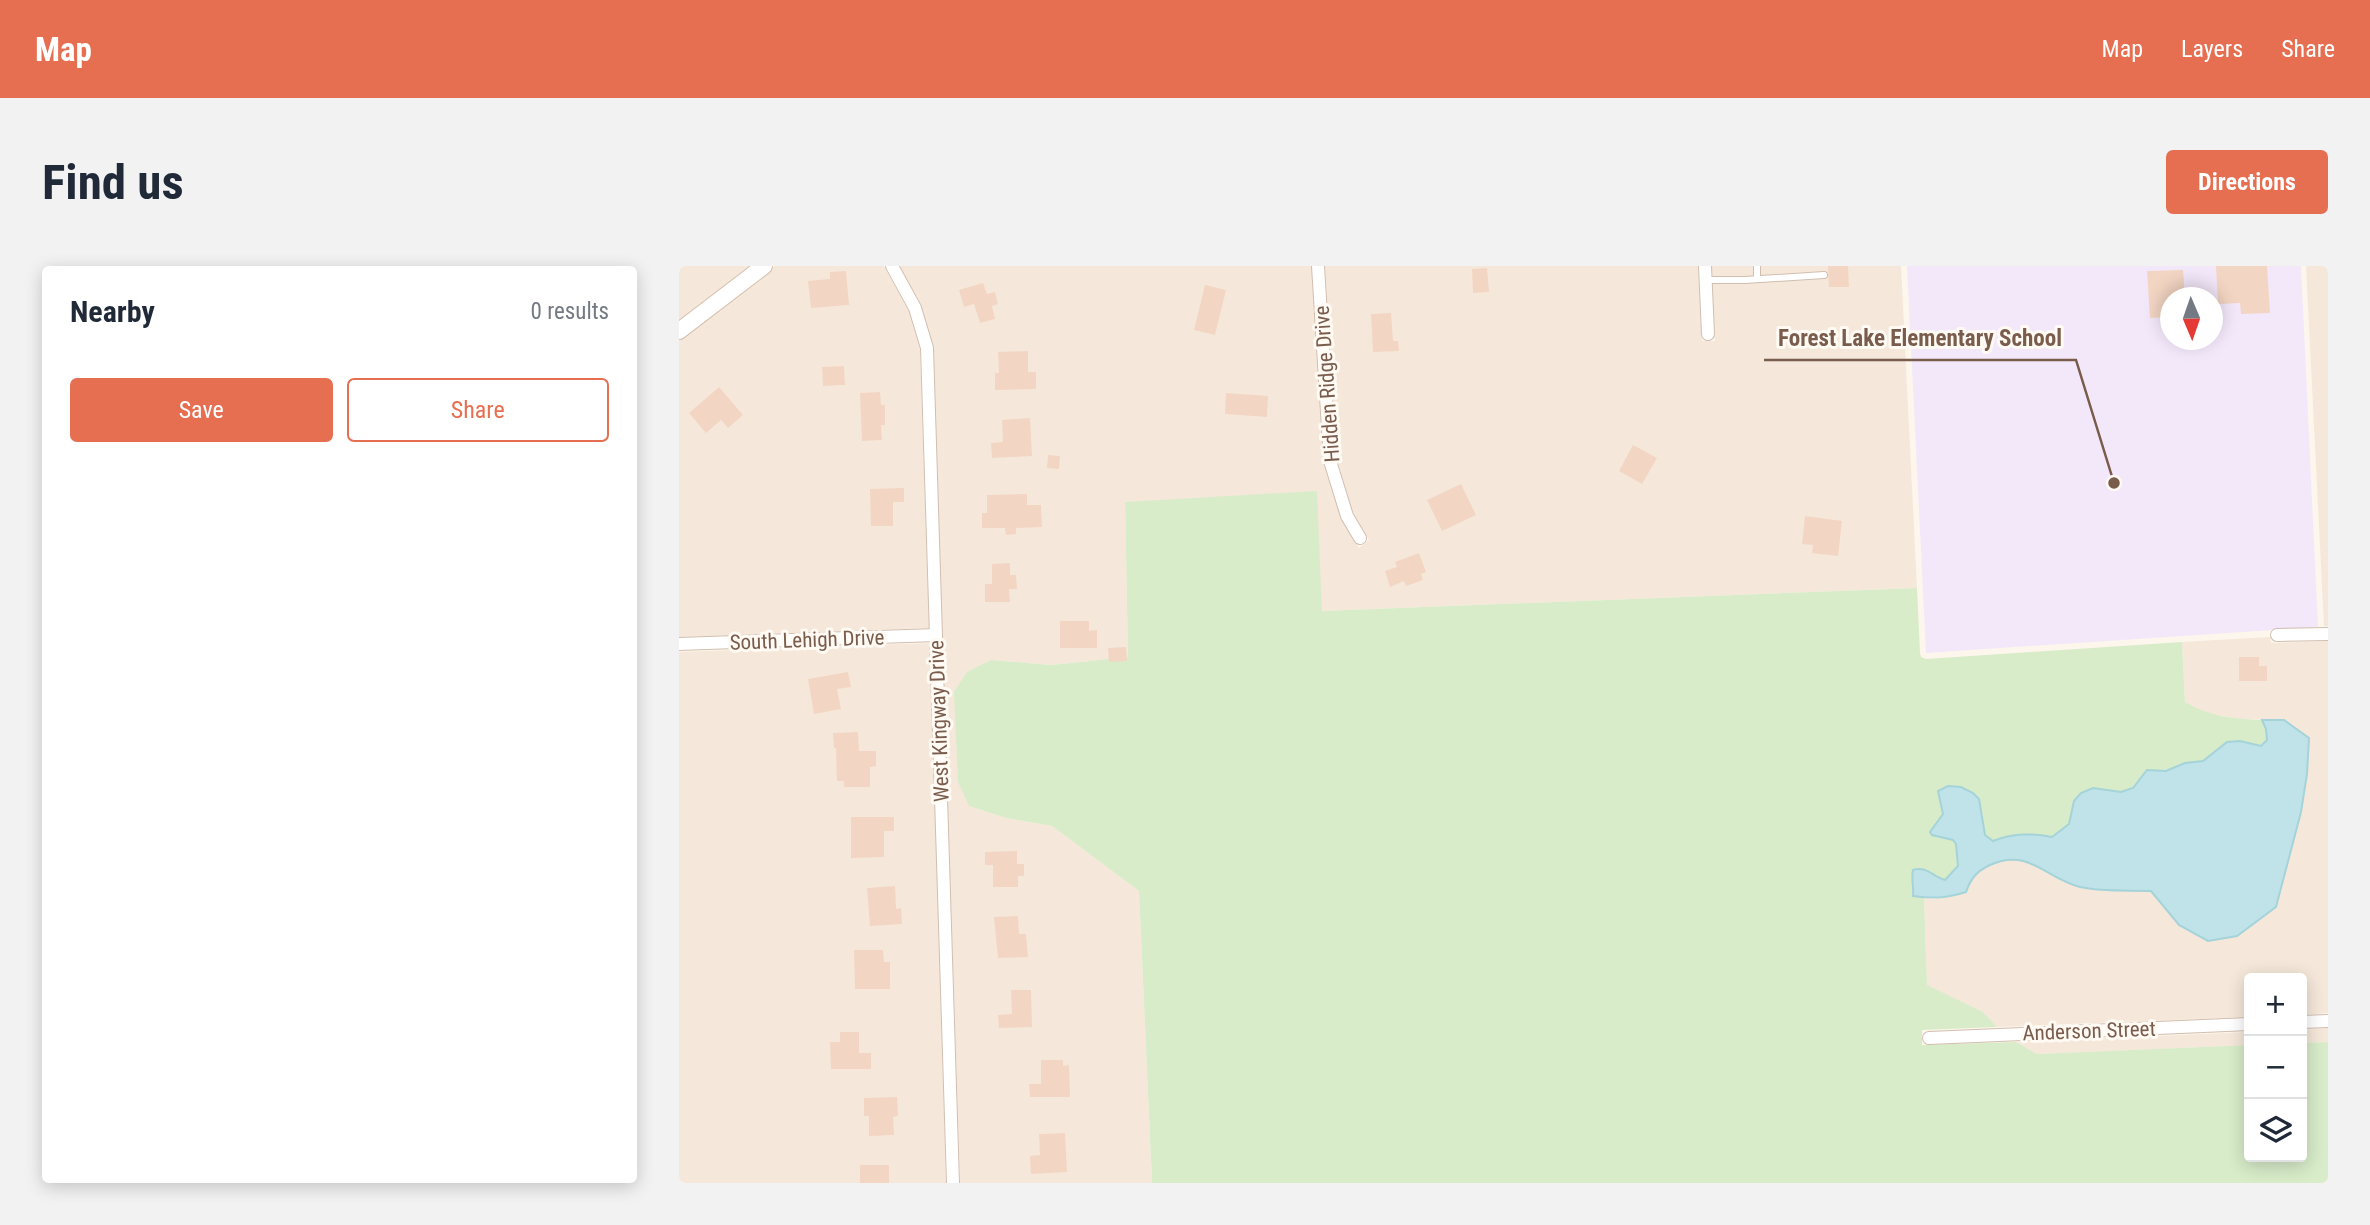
<!DOCTYPE html>
<html lang="en">
<head>
<meta charset="utf-8">
<style>
  :root { --surface:#fff; --page:#f2f2f3; --text:#1f2937; --muted:#747a83; --line:#e0e1e3; --accent:#e76f51 }
  body { margin:0; font-family:"Roboto Condensed",sans-serif; background:var(--page); color:var(--text) }
  .controls { position:absolute; right:21px; bottom:21px; display:grid; overflow:hidden; border-radius:7px; box-shadow:0 4px 18px #0003 }
  .controls button { width:63px; height:63px; display:grid; place-items:center; padding:0; border:0; border-bottom:2px solid var(--line); background:var(--surface); color:var(--text); font:35px sans-serif }
  .compass { position:absolute; left:1481px; top:21px; width:63px; height:63px; border-radius:50%; background:var(--surface); box-shadow:0 4px 18px #0003; rotate:178deg }
  .list { margin:0; padding:0; list-style:none }
  h2 { display:flex; justify-content:space-between; align-items:center; height:91px; margin:0; padding:0 28px; font-size:30px }
  h2 small { font-size:23px; font-weight:400; color:var(--muted) }
  .actions { display:flex; gap:14px; padding:21px 28px }
  .actions a { flex:1; padding:16px 0; border:2px solid var(--accent); border-radius:7px; text-align:center; font-size:24px; color:var(--accent) }
  .actions .main { background:var(--accent); color:#fff }
  .icon { flex:none; width:38px; height:38px; fill:none; stroke:currentColor; stroke-width:2; stroke-linecap:round; stroke-linejoin:round }
  .map { position:relative; flex:none; width:1649px; height:917px; overflow:hidden; border-radius:7px }
  header { display:flex; align-items:center; gap:42px; box-sizing:border-box; height:98px; padding:0 35px; background:var(--accent); color:#fff }
  header strong { font-size:33px }
  nav { display:flex; gap:38px; margin-inline-start:auto; font-size:24px }
  .intro { display:flex; align-items:center; justify-content:space-between; box-sizing:border-box; height:168px; padding:0 42px }
  h1 { margin:0; font-size:49px }
  .button { padding:18px 32px; border-radius:7px; background:var(--accent); color:#fff; font-size:24px; font-weight:700 }
  main { display:flex; gap:42px; padding:0 42px }
  aside { flex:1; background:var(--surface); border-radius:7px; box-shadow:0 4px 18px #0003 }
  .map>svg:first-child { display:block }
  .residential { fill:#f5e8da }
  .education { fill:#f3e8fa; fill-rule:evenodd }
  .green { fill:#d8ecc9 }
  .water { fill:#bfe3e8; stroke:#a5d3da; stroke-width:2 }
  .building { fill:#f3d5c3 }
  .lines { fill:none; stroke-linecap:round; stroke-linejoin:round }
  .lane-casing { stroke:#d1beb0; stroke-width:8 }
  .street-casing { stroke:#d1beb0; stroke-width:14 }
  .secondary-casing { stroke:#d6c0b0; stroke-width:18 }
  .lane { stroke:#fff; stroke-width:6 }
  .street { stroke:#fff; stroke-width:12 }
  .secondary { stroke:#fff; stroke-width:16 }
  .labels { text-anchor:middle; stroke-width:6; stroke-linejoin:round; paint-order:stroke }
  .street-label { font-size:21px; fill:#7a5c4d; stroke:#fffaf3 }
  .leader { fill:none; stroke:#7a5c4d; stroke-width:2.5 }
  .callout-dot { fill:#7a5c4d; stroke:#fffaf3; stroke-width:2.5 }
  .callout-label { font-size:23px; text-anchor:middle; font-weight:bold; fill:#7a5c4d; stroke:#fffaf3; stroke-width:6; stroke-linejoin:round; paint-order:stroke }
</style>
</head>
<body>
<header>
<strong>Map</strong>
<nav><a>Map</a><a>Layers</a><a>Share</a></nav>
</header>
<div class="intro"><h1>Find us</h1><a class="button">Directions</a></div>
<main>
<aside>
<h2>Nearby<small>0 results</small></h2>
<ul class="list">
</ul>
<div class="actions"><a class="main">Save</a><a>Share</a></div>
</aside>
<div class="map">
<svg width="1649" height="917" viewBox="0 0 1649 917">
  <rect width="100%" height="100%" fill="#fdf6ec"/>
  <path class="residential" d="M0,0h74l-74,56z
    M96,0h109l25,45 11,39 9,278 -250,9v-297z
    M220,0h413l12,196 17,57 18,29 10,-8 -16,-27 -16,-53 -12,-194h373l4,75h13l-4,-75h190l16,322 -596,23 -196,-109 3,155 -77,8 -60,-5 -22,146 37,12 46,8 87,65 13,292h-192l-27,-835 -13,-44z
    M1627,0h22v360h-4z
    M1591,371l1,6 57,-2v372l-26,2v-37h-53v39l-252,10 -14,-15 -56,-26 -3,-88 11,1 36,-19 9,-10 23,-11 22,1 54,27 72,4 28,34 97,-18 25,-95 6,-38 2,-36 -25,-18 -44,-1 -39,-7 -16,-10 -3,-60z
    M251,377l16,540h-267v-531z
    M1649,762v14l-26,1v-13z
    M1570,766v13l-161,7 -51,2 -21,-12z"/>
  <path class="education" d="M1228,0h394l17,361 -392,26zM1492,32h42v42h-42z"/>
  <path class="green" d="M638,225l5,120 595,-23 3,65 1,4 5,2 256,-17 3,60c23,14 49,17 77,18l4,9 1,12 -7,5 -20,-5 -27,11 -10,9 -18,2 -20,8 -18,-1 -14,18 -12,4 -28,-4 -24,36 -17,13c-20,-4 -39,-4 -59,4l-8,-6 -3,-23 -42,-8 3,10c-3,8 -9,12 -11,21l21,5 3,4 2,22 -13,14c-13,-4 -18,-14 -32,-9 -2,9 1,15 0,24l11,3 3,87 56,27 14,15 -75,3v15l94,-3 21,12 212,-9v112h53v-114l26,-1v141h-1176l-13,-292 -87,-65 -46,-8 -37,-12 -11,-24 -4,-90 13,-20 24,-12 60,5 77,-8 -3,-155z"/>
  <path class="water" d="M1583,454h22l25,18 -2,36 -6,38 -25,95 -39,29 -29,5 -29,-16 -28,-34c-23,-1 -48,1 -71,-4 -34,-8 -51,-40 -90,-22 -13,6 -19,13 -24,27 -19,6 -33,7 -53,4 1,-9 -2,-17 0,-26 14,-4 19,6 32,10l13,-14 -2,-22 -3,-4 -21,-5 -2,-3 13,-18 -5,-23 10,-5 13,1 12,6 6,6 6,36 8,6c20,-8 38,-8 59,-4l17,-13 5,-23 7,-8 12,-5 28,4 12,-4 14,-18 19,1 19,-8 18,-2 24,-19 13,-1 21,5 6,-6 -1,-11z"/>
  <path class="building" d="M1149,0h20l1,21h-20z
    M1537,0h51l3,47 -29,1 -1,-11 -22,1z
    M808,2l2,24 -16,1 -1,-24z
    M1504,4l2,28h-14v19l-21,1 -3,-47z
    M167,5l3,34 -38,3 -3,-27 22,-2v-7z
    M304,17l4,11 8,-2 3,12 -6,2 3,13 -15,4 -6,-19 -10,3 -5,-17z
    M526,19l21,5 -11,45 -21,-5z
    M712,47l2,28h5l1,10 -26,1 -2,-38z
    M349,85v21h8v17l-41,1v-17h4l-1,-21z
    M165,100l1,19 -22,1 -1,-19z
    M40,121l24,28 -15,13 -7,-8 -15,13 -17,-20z
    M201,126l1,13h4v20h-4l1,15 -20,1 -2,-48z
    M547,127l42,3 -1,21 -42,-3z
    M351,152l2,38 -40,2 -1,-15 12,-1 -1,-22z
    M954,179l24,13 -15,26 -23,-13z
    M369,189l12,1 -1,13 -12,-1z
    M782,218l15,31 -34,16 -15,-31z
    M225,222v14h-11v24h-22l-1,-37z
    M348,228v11h14l1,22 -26,1v6l-10,1 -1,-7h-23v-15h5v-18z
    M1126,250l37,5 -4,35 -26,-3 1,-8 -11,-1z
    M740,287l7,19 -5,2 2,6 -17,6 -2,-5 -14,6 -5,-16 12,-4 -2,-5z
    M331,297v12h6l1,14h-8l1,13h-25v-18h7v-20z
    M381,355h29v10l8,-1v18h-37z
    M447,381l1,14 -18,1 -1,-14z
    M1560,391h20v9h8v15h-28z
    M169,406l3,15 -14,2 4,20 -27,5 -6,-35z
    M179,466l1,19h17v15l-6,1v20h-26v-6h-7l-1,-33h-2l-1,-15z
    M172,551h43v14h-10v26l-33,1z
    M338,585v13h7v12h-6v11h-25v-22h-8v-13z
    M216,620l1,23 5,-1 1,16 -32,2 -3,-38z
    M339,650l1,18h7l2,23 -30,1 -4,-41z
    M175,684h29l1,12h6v27h-35z
    M332,724h20l1,37 -33,1 -1,-13 14,-1z
    M161,766h19v21h12v16h-40l-1,-27h10z
    M362,794h22v6l6,-1 1,32h-40l-1,-13h12z
    M218,831l1,19 -5,1 1,18 -25,1v-20h-5v-18z
    M386,867l2,39 -36,2 -1,-18 10,-1 -1,-21z
    M181,899h29v18h-29z"/>
  <g class="lines">
    <g class="lane-casing">
      <path id="lane" d="M1078,0v13
        M1027,14h39l79,-5"/>
    </g>
    <g class="street-casing">
      <path id="street" d="M213,0l23,42 12,40 26,835
        M639,0l12,195 17,55 13,22
        M1026,0l3,68
        M1598,369l51,-1
        M0,378l257,-9
        M1623,756l26,-1
        M1250,772l320,-14"/>
    </g>
    <g class="secondary-casing">
      <path id="secondary" d="M0,65l85,-65"/>
    </g>
    <use href="#lane" class="lane"/>
    <use href="#street" class="street"/>
    <use href="#secondary" class="secondary"/>
  </g>
  <g class="labels">
    <g class="street-label">
      <text transform="translate(648 118) rotate(-94)" y="7">Hidden Ridge Drive</text>
      <text transform="translate(128 374) rotate(-2)" y="7">South Lehigh Drive</text>
      <text transform="translate(260 455) rotate(-92)" y="7">West Kingway Drive</text>
      <text transform="translate(1410 765) rotate(-2)" y="7">Anderson Street</text>
    </g>
  </g>
  <path class="leader" d="M1435 217L1397 94H1085"/>
  <circle class="callout-dot" cx="1435" cy="217" r="7"/>
  <g class="callout-label">
    <text x="1241" y="80">Forest Lake Elementary School</text>
  </g>
</svg>
<div class="controls">
<button>+</button>
<button>−</button>
<button><svg class="icon" aria-label="layers" viewBox="0 0 24 24"><path d="M12 4l9 5-9 5-9-5zM3 14l9 5 9-5"/></svg></button>
</div>
<svg class="compass" viewBox="-18 -18 36 36"><path d="M0-13l5 13h-10z" fill="#e53935"/><path d="M0 13l5-13h-10z" fill="#747a83"/></svg>
</div>
</main>
</body>
</html>
